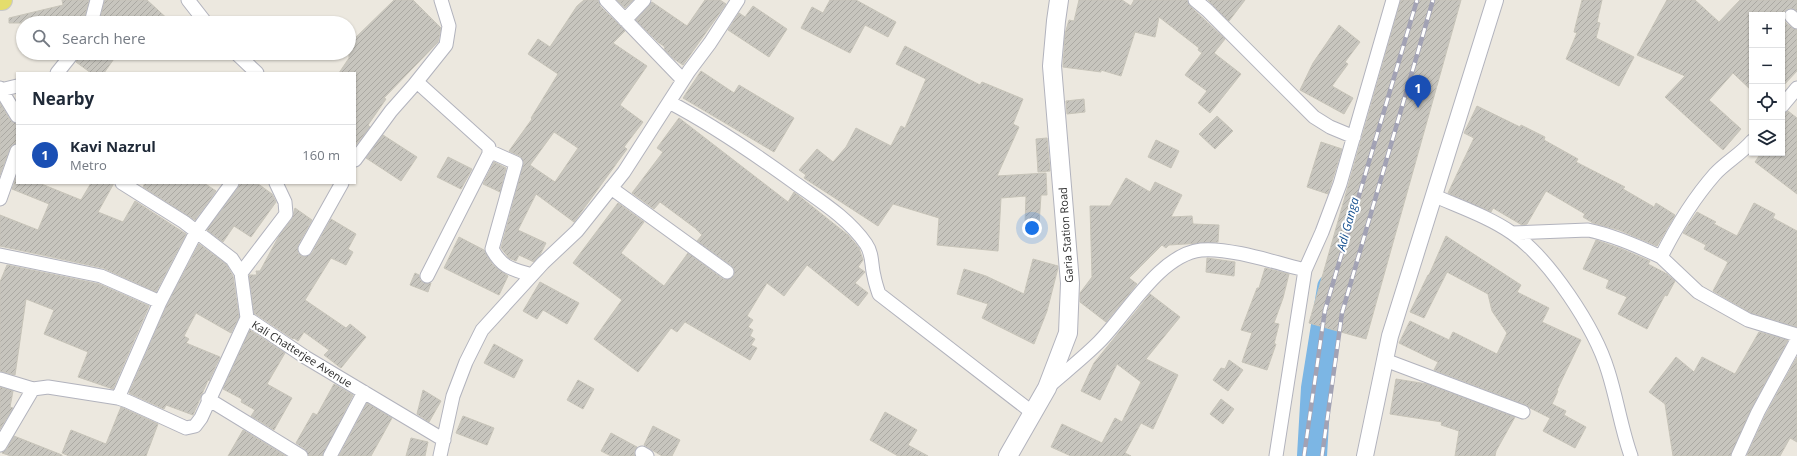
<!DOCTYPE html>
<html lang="en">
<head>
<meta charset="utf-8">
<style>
  :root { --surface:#fff; --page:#f6f6f7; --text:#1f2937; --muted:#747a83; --line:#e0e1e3; --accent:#db2777 }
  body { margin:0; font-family:"Open Sans",sans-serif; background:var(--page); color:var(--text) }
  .controls { position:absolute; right:12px; top:12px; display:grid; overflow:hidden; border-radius:0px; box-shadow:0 1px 3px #0004 }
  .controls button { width:36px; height:36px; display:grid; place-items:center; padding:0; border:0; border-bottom:1px solid var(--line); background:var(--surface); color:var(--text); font:20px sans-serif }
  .you { position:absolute; left:1032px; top:228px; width:14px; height:14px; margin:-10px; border:3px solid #fff; border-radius:50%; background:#1a73e8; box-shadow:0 0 0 6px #1a73e833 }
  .badge { display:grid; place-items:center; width:26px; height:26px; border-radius:50%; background:var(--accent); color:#fff; font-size:13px; font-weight:700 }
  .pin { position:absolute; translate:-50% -33px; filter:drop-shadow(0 1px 2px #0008) }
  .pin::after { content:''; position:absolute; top:21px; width:14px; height:12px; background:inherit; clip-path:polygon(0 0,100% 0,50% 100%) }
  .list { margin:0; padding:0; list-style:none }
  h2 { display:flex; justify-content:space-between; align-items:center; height:52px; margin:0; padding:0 16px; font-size:17px }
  h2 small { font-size:13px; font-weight:400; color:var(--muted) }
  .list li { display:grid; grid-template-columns:26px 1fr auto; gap:12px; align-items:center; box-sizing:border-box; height:60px; padding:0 16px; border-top:1px solid var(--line) }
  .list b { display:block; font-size:15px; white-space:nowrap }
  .list p { margin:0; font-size:13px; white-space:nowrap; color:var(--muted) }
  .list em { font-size:13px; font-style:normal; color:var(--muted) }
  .icon { flex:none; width:22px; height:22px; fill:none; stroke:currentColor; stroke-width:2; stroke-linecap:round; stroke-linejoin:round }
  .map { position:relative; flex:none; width:1797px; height:456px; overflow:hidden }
  .search { position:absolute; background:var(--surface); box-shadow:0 1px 3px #0004; left:16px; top:16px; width:340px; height:44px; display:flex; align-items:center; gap:10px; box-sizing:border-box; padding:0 14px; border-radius:22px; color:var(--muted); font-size:15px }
  .panel { position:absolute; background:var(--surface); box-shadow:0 1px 3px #0004; left:16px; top:72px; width:340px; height:112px; border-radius:0px }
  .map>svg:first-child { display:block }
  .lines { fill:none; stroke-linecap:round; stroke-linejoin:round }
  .river { stroke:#7cb6e4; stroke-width:30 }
  .building { fill:url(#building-hatch); stroke:#c7c4b9; fill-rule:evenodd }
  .minor-casing { stroke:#b2b3bd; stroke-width:15 }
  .tertiary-casing { stroke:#b2b3bd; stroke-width:18 }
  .secondary-casing { stroke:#b2b3bd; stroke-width:20 }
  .primary-casing { stroke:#c8c8c8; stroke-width:22 }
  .minor { stroke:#fff; stroke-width:13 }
  .tertiary { stroke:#fff; stroke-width:16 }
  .secondary { stroke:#fff; stroke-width:18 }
  .primary { stroke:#e4dd6c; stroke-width:20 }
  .rail-casing { stroke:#a2a2b4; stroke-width:4.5 }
  .rail { stroke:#fff; stroke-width:3; stroke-dasharray:9; stroke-linecap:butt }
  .labels { text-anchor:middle; stroke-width:4; stroke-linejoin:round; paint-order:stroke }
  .street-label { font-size:11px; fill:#2b2b2b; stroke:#fff }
  .water-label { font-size:12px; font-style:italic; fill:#1a5391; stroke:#fff }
</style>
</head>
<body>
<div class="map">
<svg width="1797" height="456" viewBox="0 0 1797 456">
  <defs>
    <pattern id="building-hatch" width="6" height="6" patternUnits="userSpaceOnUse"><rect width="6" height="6" fill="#c7c5be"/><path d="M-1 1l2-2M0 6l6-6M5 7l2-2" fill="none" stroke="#aba9a3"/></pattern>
  </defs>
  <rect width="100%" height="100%" fill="#ece8df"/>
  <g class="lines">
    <path class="river" d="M1312,456l4,-68 16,-100"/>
  </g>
  <path class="building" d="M62,0h27l-6,23h-74v-5l54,-13z
    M105,0h42l25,23h-73z
    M394,0h19l28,28 -3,14 -54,56 2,1 -18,26 2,2 -15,19v-73h-16l10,-15v-14z
    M584,0h14l2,6 25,25 -12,12 34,23 -27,39 23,17 -19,25 3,2 -53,73 -38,-28 -18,36 28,13 -6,12 -6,7 -15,-7 -3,6 -7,-3 -8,-10 23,-86 -4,-6 -11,-5 23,-32 -1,-1 27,-44 -30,-20 10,-15 12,8 27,-41zM554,132l24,16 -23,34 -25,-17z
    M617,0h16l-8,8z
    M705,0h15l6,4 -43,61 -9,-6 -10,-10 1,-2 -7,-5 -22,-22 16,-18 35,24z
    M830,0h26l40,22 -8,15 -23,-12 -15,28 -49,-25 11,-21 11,6z
    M1079,0h43l9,6 3,-6h53l3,6 35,33 -11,14 27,21 -31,39 -12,-10 9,-12 -22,-16 17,-22 -4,-3 1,-2 -40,-31 -4,20 -20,-5 -14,44 -20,-6v2l-38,-5 2,-33 4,-14 5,1z
    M1208,0h37l-16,21z
    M1401,0h60l-95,339 -57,-16z
    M1582,0h20l-5,22 3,1 -4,15 38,19 -15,29 -53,-27 11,-26 -3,-1z
    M1667,0h28l24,22 21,-22h57v11l-8,-3 -4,3 -2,3 2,8 7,6 5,2v41l-15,16v-72h-30v76l-19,-18 -24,27 32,29 -18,21 -58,-53 20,-21 -48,-21z
    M753,6l34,23 -18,28 -41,-27 11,-17 6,4z
    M1339,25l21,17 -15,20 3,2 -16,22 21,12 -9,16 -44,-24 13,-27z
    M905,46l75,39 2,-3 41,17 -10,25 6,3 -22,49 49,-3 1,22h-6l-2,30 -14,-1 1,-28 -25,2 -3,53 -61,-6 2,-27 -46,-14 -15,22 -74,-48 2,-3 -7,-5 18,-21 16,13 13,-15 10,-19 35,18 10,-20 4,2 21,-49 -30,-15z
    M81,53h37l-14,20h-13l-15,-11z
    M701,71l33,22 5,-8 55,33 -20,34 -91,-54z
    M1084,99l1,13 -18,2 -1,-13z
    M0,103l10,17 7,4v19l-5,2 -2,3 -10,27z
    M1477,106l43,21 1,-2 24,12 -1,3 34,19 -2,3 49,25 -2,2 31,18 2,-4 19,12 -18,31 -38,-16 -26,-7 -10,-6 2,-3 -39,-23 -19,33 -5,1 -29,-17 -2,4 -43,-19 26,-55 -10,-5z
    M1788,111l9,7v76l-42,-32 6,-9h21v-39z
    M1217,116l16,15 -18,18 -16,-15z
    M679,118l109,84 6,-10 54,43 11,13 4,12 -5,7 7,5 -10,11 13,10 -10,13 -51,-41 -23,31 -17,-13 -20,33 6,4 -5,7 5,3 -3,6 5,3 -4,6 6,3 -7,12 -65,-38 -8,10 -6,-4 -33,44 -44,-33 28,-39 -49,-37 45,-60 26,19 -23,31 43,33 24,-33 35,26h7l4,-3v-7l-2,-3 -35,-25 5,-6 -7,-7 -35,-26 -6,7 -22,-16 31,-41 -6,-4z
    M383,135l34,22 -16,24 -35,-23z
    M1047,138l3,33 -12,1 -2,-33z
    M1156,140l23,11 -8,17 -23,-11z
    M1321,142l21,7 -14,45 -21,-7z
    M448,157l24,12 -11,20 -24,-12z
    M494,162l12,6 -6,24 -17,-8z
    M17,175v8h22l42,17 10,-17h23l-16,29 25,10 12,-21 51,33 -30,58 -53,-24 -103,-22v-31l38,15 11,-26 -37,-15z
    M1126,178l24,14 5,-10 27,13 -11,22 21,-1 1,8 26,1 -1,17 -49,3 -3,3 -4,-3 -33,33 8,6 -31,38 -26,-20v-9l12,-16 -2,-71h20z
    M145,183h59l12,8 -21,29 -52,-33z
    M240,183h17l15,11 4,8 -25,35 -17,-11 -11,16 -16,-12 31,-42z
    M1754,203l21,11 -2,4 24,13v96l-46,-14 -38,-22 15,-29 -24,-13 2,-4 -23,-12 14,-21 19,10 -2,2 23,12z
    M295,208l17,12 -14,25v8l3,3 4,1 7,-4 19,-34 25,15 -8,15 5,3 -7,13 -15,-7 -26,42 41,28 4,-4 16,13 -25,31 -17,-13 5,-5 -25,-18 -6,9 -4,-3 -1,1 -39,-26 -5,-38h8l-1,-4h4l19,-35 13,-17z
    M1446,236l75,49 -4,7 32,16 -7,14 39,18 -24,50 1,1 -6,13 14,7 -2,4 22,12 -11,21 -32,-17 7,-13 -20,-10 -4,-3 -92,-35 4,-8 -39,-19 11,-22 39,19 4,-8 44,22 10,-21 -15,-22 -4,-17 -41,-22 -23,46 -14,-6 18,-37h1z
    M459,237l25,13 9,15 15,11 -9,19 -55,-27z
    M1596,240l26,9 28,12 -2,3 19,10 8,7 -8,15 -2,-1 -18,34 -29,-15 9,-17 -21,-9 3,-8 -26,-11z
    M199,244l27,20 7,12 6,41 -8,16 -35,-20 -12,23 5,3 -3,4 34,14 -11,24 -1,-1 -15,35 -27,-10 -2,4 -35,-16 38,-88z
    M1207,258l28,4 -1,14 -28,-4z
    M1033,259l25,7v2l-11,43 -13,33 -52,-26 6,-14 -31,-10 7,-25 22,7 38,18z
    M7,265l92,19 50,22 -36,83 -35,-12 10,-25 -44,-18 10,-24 -28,-11 -11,76 -15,-4v-89z
    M1265,268l24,6 -6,24 -9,25 5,1 -5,20h2l-9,26 -25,-8 10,-29 -11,-3 16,-42h2z
    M415,273l4,2 1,5 3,3h8l-3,9 -18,-7z
    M540,282l39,21 -12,21 -24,-14 -6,9 -14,-8z
    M1150,294l30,23 -34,42 32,16 -25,54 -12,-6 -16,30 6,3h-60l-20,-9 11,-23 40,19 13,-25 7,4 19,-40 -24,-18 -17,36 -19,-9 13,-28z
    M250,330l35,23 -18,31 25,14 -18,32 -23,-14 4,-6 -14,-8 1,-3 -19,-10z
    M1759,332l29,8 -37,69 -21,47h-57l-8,-52 -16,-12 27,-35 18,15 8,-15 33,17z
    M494,344l29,16 -9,18 -30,-15z
    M1797,357v85l-7,-4 -10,18h-30l-3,-1 18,-39z
    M1229,360l14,10 -15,21 -15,-11 8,-12 4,1z
    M1396,379l31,5 88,33 -19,34 -1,5h-40l4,-25 -18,-6 1,-3 -52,-8z
    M578,380l16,9 -11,20 -16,-9z
    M334,384l19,11 -31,61h-13l-4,-7 -9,-6 17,-30 4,2z
    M0,387l13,4 -3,16 3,1 -13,21z
    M423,390l18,11 -12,21 -12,-8z
    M1221,399l13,10 -11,15 -13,-10z
    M367,403l25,15 -21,38h-32z
    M121,407l37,17 -12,32h-77l-7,-3 9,-23 35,14z
    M885,412l32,18 -9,15 20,11h-30l-28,-16z
    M463,416l31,12 -7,17 -31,-12z
    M653,426l27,14 -8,16h-10l-18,-11z
    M243,430l43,26h-58z
    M611,433l26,14 -3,5 1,4h-24l-10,-5z
    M14,436l48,19v1h-51l-9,-3 5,-4z
    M411,438l17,4 -3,14h-19z"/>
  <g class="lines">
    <g class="minor-casing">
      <path id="minor" d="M188,0l18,23
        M606,0l77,80
        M1195,0l12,10 107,107 16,10 24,10
        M1791,16l6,6
        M625,20l19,-20
        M91,23l6,-23
        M236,53l21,20
        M57,73l16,-20
        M417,82l72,65v7l-62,122
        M0,88l17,28
        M1,90l16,-4
        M669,102c44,23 86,52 126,81 25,18 53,35 71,61 7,10 5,21 8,32 1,6 3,12 5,18l154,119
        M1782,106l15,-18
        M1752,141c-11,13 -26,21 -37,33 -22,25 -39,53 -54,83l37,35 50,28 49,15
        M489,151l27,12 -24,86c10,19 20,20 40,26
        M355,160l36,-49 23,-26 32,-40 3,-19 -8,-26
        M122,183l62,39 48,37 9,14 6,45 58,39 139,83
        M611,188l116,84
        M1435,196c25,11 54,21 77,37 37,25 83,95 96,138 9,28 13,57 23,85
        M0,199l17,-48
        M1512,233l76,-3c25,5 50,16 73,27
        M305,249l37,-66
        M0,255l101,21 59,26
        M241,273l45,-59 -1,-12 -9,-19
        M1385,360l138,52
        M0,379l33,10 -33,56
        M1048,387c17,-15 35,-29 51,-45 28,-28 60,-87 102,-92 27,-3 76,13 104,20
        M33,389l15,-2 70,11 9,3 59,27 9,-2 6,-8 46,-100
        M118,398l42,-96 36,-70 36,-49
        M208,399l93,57
        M642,453l5,3
        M330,456l34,-64
        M440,456l13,-60 13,-34 16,-32 61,-67 34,-32 47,-59 65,-101 21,-28 28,-43
        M1276,456l29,-186 17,-38 18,-48 53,-184
        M1738,456l20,-44 39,-72"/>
    </g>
    <g class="tertiary-casing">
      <path id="tertiary" d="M1365,456l25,-120 105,-336"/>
    </g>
    <g class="secondary-casing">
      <path id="secondary" d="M1008,456l39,-68 21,-55 2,-50 -18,-217 4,-45 3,-21"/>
    </g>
    <g class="primary-casing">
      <path id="primary" d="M0,0h2"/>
    </g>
    <use href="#minor" class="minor"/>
    <use href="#tertiary" class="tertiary"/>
    <use href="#secondary" class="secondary"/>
    <use href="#primary" class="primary"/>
    <g class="rail-casing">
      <path id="rail" d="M1304,456l21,-146 92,-310
        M1322,456l20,-143 91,-313"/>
    </g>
    <use href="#rail" class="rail"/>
  </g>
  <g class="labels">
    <g class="street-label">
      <text transform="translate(1066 235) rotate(-94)" y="4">Garia Station Road</text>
      <text transform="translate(302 354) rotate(32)" y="4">Kali Chatterjee Avenue</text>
    </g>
    <g class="water-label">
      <text transform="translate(1348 224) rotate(-75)" y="4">Adi Ganga</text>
    </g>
  </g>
</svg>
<div class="controls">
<button>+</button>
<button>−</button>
<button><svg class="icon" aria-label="locate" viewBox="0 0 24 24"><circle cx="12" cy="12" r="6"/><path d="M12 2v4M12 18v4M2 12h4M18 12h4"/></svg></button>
<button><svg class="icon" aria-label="layers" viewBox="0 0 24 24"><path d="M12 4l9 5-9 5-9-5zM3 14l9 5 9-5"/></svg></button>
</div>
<div class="you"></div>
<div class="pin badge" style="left:1418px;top:108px;background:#1a4fb4">1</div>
<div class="search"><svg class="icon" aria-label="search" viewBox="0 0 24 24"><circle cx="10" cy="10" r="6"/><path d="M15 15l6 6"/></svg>Search here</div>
<section class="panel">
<h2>Nearby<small></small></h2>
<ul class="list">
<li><span class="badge" style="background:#1a4fb4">1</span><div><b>Kavi Nazrul</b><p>Metro</p></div><em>160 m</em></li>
</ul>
</section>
</div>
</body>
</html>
